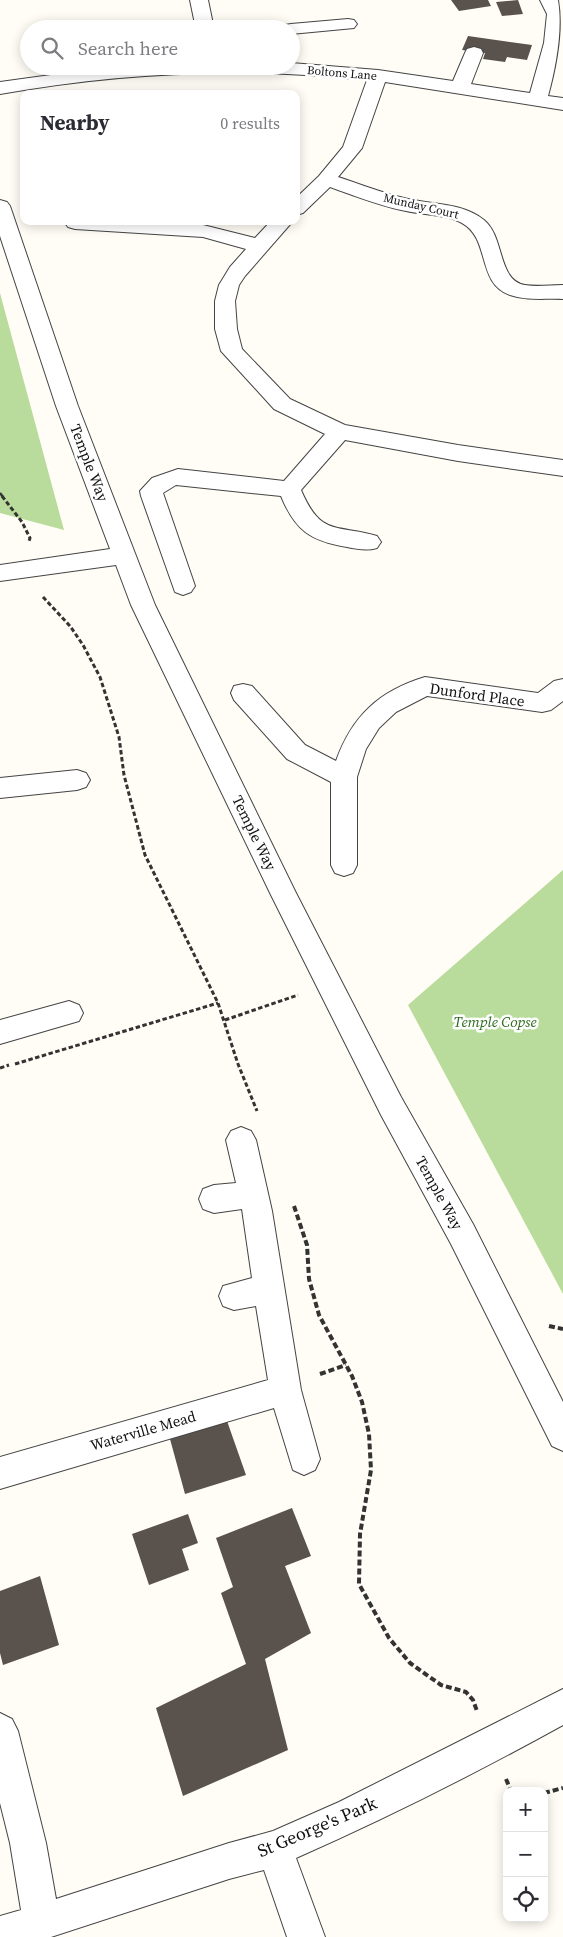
<!DOCTYPE html>
<html lang="en">
<head>
<meta charset="utf-8">
<style>
  :root { --surface:#fff; --page:#f7f7f7; --text:#2b2b33; --muted:#7c7c81; --line:#e1e1e2 }
  body { margin:0; font-family:"Source Serif 4",serif; background:var(--page); color:var(--text) }
  .controls { position:absolute; right:15px; bottom:15px; display:grid; overflow:hidden; border-radius:10px; box-shadow:0 2px 12px #0003 }
  .controls button { width:45px; height:45px; display:grid; place-items:center; padding:0; border:0; border-bottom:1px solid var(--line); background:var(--surface); color:var(--text); font:25px sans-serif }
  .list { margin:0; padding:0; list-style:none }
  h2 { display:flex; justify-content:space-between; align-items:center; height:65px; margin:0; padding:0 20px; font-size:21px }
  h2 small { font-size:16px; font-weight:400; color:var(--muted) }
  .icon { flex:none; width:28px; height:28px; fill:none; stroke:currentColor; stroke-width:2; stroke-linecap:round; stroke-linejoin:round }
  .map { position:relative; flex:none; width:563px; height:1937px; overflow:hidden }
  .search { position:absolute; background:var(--surface); box-shadow:0 2px 12px #0003; left:20px; top:20px; width:280px; height:55px; display:flex; align-items:center; gap:12px; box-sizing:border-box; padding:0 18px; border-radius:28px; color:var(--muted); font-size:19px }
  .panel { position:absolute; background:var(--surface); box-shadow:0 2px 12px #0003; left:20px; top:90px; width:280px; height:135px; border-radius:10px }
  .map>svg:first-child { display:block }
  .forest { fill:#b9dc9c }
  .building { fill:#5a524d }
  .lines { fill:none; stroke-linecap:round; stroke-linejoin:round }
  .minor-casing { stroke:#444; stroke-width:2 }
  .path-far2 { stroke:#333; stroke-width:2.5; stroke-dasharray:4 2; stroke-linecap:butt }
  .path-far1 { stroke:#333; stroke-width:3; stroke-dasharray:4.5 2.5; stroke-linecap:butt }
  .path { stroke:#333; stroke-width:4; stroke-dasharray:6 3; stroke-linecap:butt }
  .minor { fill:#fff; fill-rule:evenodd }
  .labels { text-anchor:middle; stroke-width:5; stroke-linejoin:round; paint-order:stroke }
  .far-street-label { font-size:12px; fill:#111; stroke:#fff }
  .street-label { font-size:15px; fill:#111; stroke:#fff }
  .park-label { font-size:15px; font-style:italic; fill:#2f6b1f; stroke:#fff }
  .near-street-label { font-size:18px; fill:#111; stroke:#fff }
</style>
</head>
<body>
<div class="map">
<svg width="563" height="1937" viewBox="0 0 563 1937">
  <rect width="100%" height="100%" fill="#fffdf5"/>
  <path class="forest" d="M0,293l64,237 -64,-17z
    M563,870v424l-155,-289z"/>
  <path class="building" d="M451,0h37l3,6 -32,5z
    M518,0l5,14 -21,2 -6,-14z
    M468,36l64,9 -5,15 -20,-3 -2,5 -22,-3 2,-6 -23,-3z
    M227,1421l19,54 -61,19 -15,-55z
    M292,1508l19,48 -26,10 26,67 -46,26 23,91 -105,46 -27,-88 90,-44 -25,-71 12,-6 -17,-49z
    M188,1514l10,29 -16,6 7,21 -40,15 -17,-51z
    M40,1576l19,69 -56,20 -3,-12v-62z"/>
  <g class="lines">
    <g class="minor-casing">
      <path id="minor" d="M190,0h18l6,29h-18z
        M540,0h18c5,29 -2,67 -10,96l15,2v12l-178,-28 -23,66 -24,29c22,7 44,16 66,21 27,7 58,4 80,22 21,17 13,60 41,65 12,2 25,0 38,0v14c-18,-1 -36,2 -53,-4 -34,-12 -19,-56 -48,-72 -17,-9 -38,-8 -56,-12 -26,-5 -51,-15 -76,-24l-27,26 -7,2v-17l23,-22 24,-29 24,-67c-123,-13 -246,-8 -367,14v-12l116,-16h175v-3l87,7 75,11 12,-28 2,-4 7,-2 7,2 2,4 -12,31 59,9 14,-50 3,-29z
        M348,19l6,1 3,4 -3,4 -63,6v-5h-9l3,-4 6,-1z
        M0,200l7,2 3,4 68,200 77,199 141,288 105,204 72,127 90,178v49l-11,-5 -101,-202 -70,-129 -110,-220 -140,-290 -15,-40 -116,16v-16l110,-16 -54,-143 -56,-170z
        M66,221h80l57,4 52,13 16,-17h22l-48,55 -6,9 -4,16 2,28 5,20 48,50 55,26 113,20 105,15v16l-105,-15 -113,-21 -44,50c20,47 35,34 76,46l4,6 -4,6c-10,3 -20,1 -30,-1 -37,-6 -52,-17 -66,-51l-105,-11 -13,8 32,93 -4,6 -8,3 -8,-3 -34,-96 -1,-5 12,-13 26,-9 106,12 41,-47 -51,-25 -53,-58 -6,-22v-28l4,-16 11,-18 16,-18 -43,-12 -128,-8 -7,-2 -3,-4z
        M425,677l113,16 16,-12 9,-2v22l-12,9 -9,2 -115,-16 -31,16 -17,16 -13,21 -9,28v88l-4,8 -9,3 -9,-3 -4,-8v-83l-44,-23 -53,-59 -3,-7 3,-7 9,-2 9,2 53,59 31,16c16,-45 43,-70 89,-84z
        M77,770l9,3 4,7 -4,7 -9,3 -77,8v-20z
        M69,1001l10,4 4,8 -4,8 -79,23v-24z
        M241,1127l10,4 5,9 16,71 29,179 19,69 -5,11 -11,5 -11,-5 -19,-62 -274,81v-32l268,-77 -12,-74 -22,4 -11,-4 -4,-10 4,-10 29,-8 -10,-69 -28,4 -11,-4 -4,-10 4,-10 11,-4 22,-2 -10,-43 5,-9z
        M563,1689v36c-87,48 -176,93 -267,133l29,79h-38l-23,-67 -35,9 -178,58h-51v-21l21,-6 -11,-67 -10,-40v-90l12,6 6,12 28,112 10,56 173,-56 44,-12 66,-29z"/>
    </g>
    <path class="path-far2" d="M0,493l3,4"/>
    <path class="path-far1" d="M2,496l20,26 8,16 -1,3
      M43,597l27,29 13,19 17,32 19,60 5,38 21,80 73,148 20,61 19,47
      M225,1020l73,-25
      M15,1064l203,-61
      M0,1068l9,-3"/>
    <path class="path" d="M294,1206l13,39 2,34 10,36 33,61 10,26 7,32 2,36 -11,64 -1,50 30,54 21,25 31,22 25,7 7,8 4,11
      M549,1326l14,3
      M320,1374l26,-9
      M506,1779l5,12
      M544,1793l19,-5"/>
    <use href="#minor" class="minor"/>
  </g>
  <g class="labels">
    <g class="far-street-label">
      <text transform="translate(342 73) rotate(5)" y="4">Boltons Lane</text>
      <text transform="translate(421 206) rotate(13)" y="4">Munday Court</text>
    </g>
    <g class="street-label">
      <text transform="translate(89 463) rotate(69)" y="5">Temple Way</text>
      <text transform="translate(477 695) rotate(8)" y="5">Dunford Place</text>
      <text transform="translate(254 833) rotate(64)" y="5">Temple Way</text>
      <text transform="translate(439 1193) rotate(61)" y="5">Temple Way</text>
      <text transform="translate(143 1431) rotate(-16)" y="5">Waterville Mead</text>
    </g>
    <g class="park-label">
      <text x="495" y="1027">Temple Copse</text>
    </g>
    <g class="near-street-label">
      <text transform="translate(317 1827) rotate(-23)" y="6">St George's Park</text>
    </g>
  </g>
</svg>
<div class="controls">
<button>+</button>
<button>−</button>
<button><svg class="icon" aria-label="locate" viewBox="0 0 24 24"><circle cx="12" cy="12" r="6"/><path d="M12 2v4M12 18v4M2 12h4M18 12h4"/></svg></button>
</div>
<div class="search"><svg class="icon" aria-label="search" viewBox="0 0 24 24"><circle cx="10" cy="10" r="6"/><path d="M15 15l6 6"/></svg>Search here</div>
<section class="panel">
<h2>Nearby<small>0 results</small></h2>
<ul class="list">
</ul>
</section>
</div>
</body>
</html>
